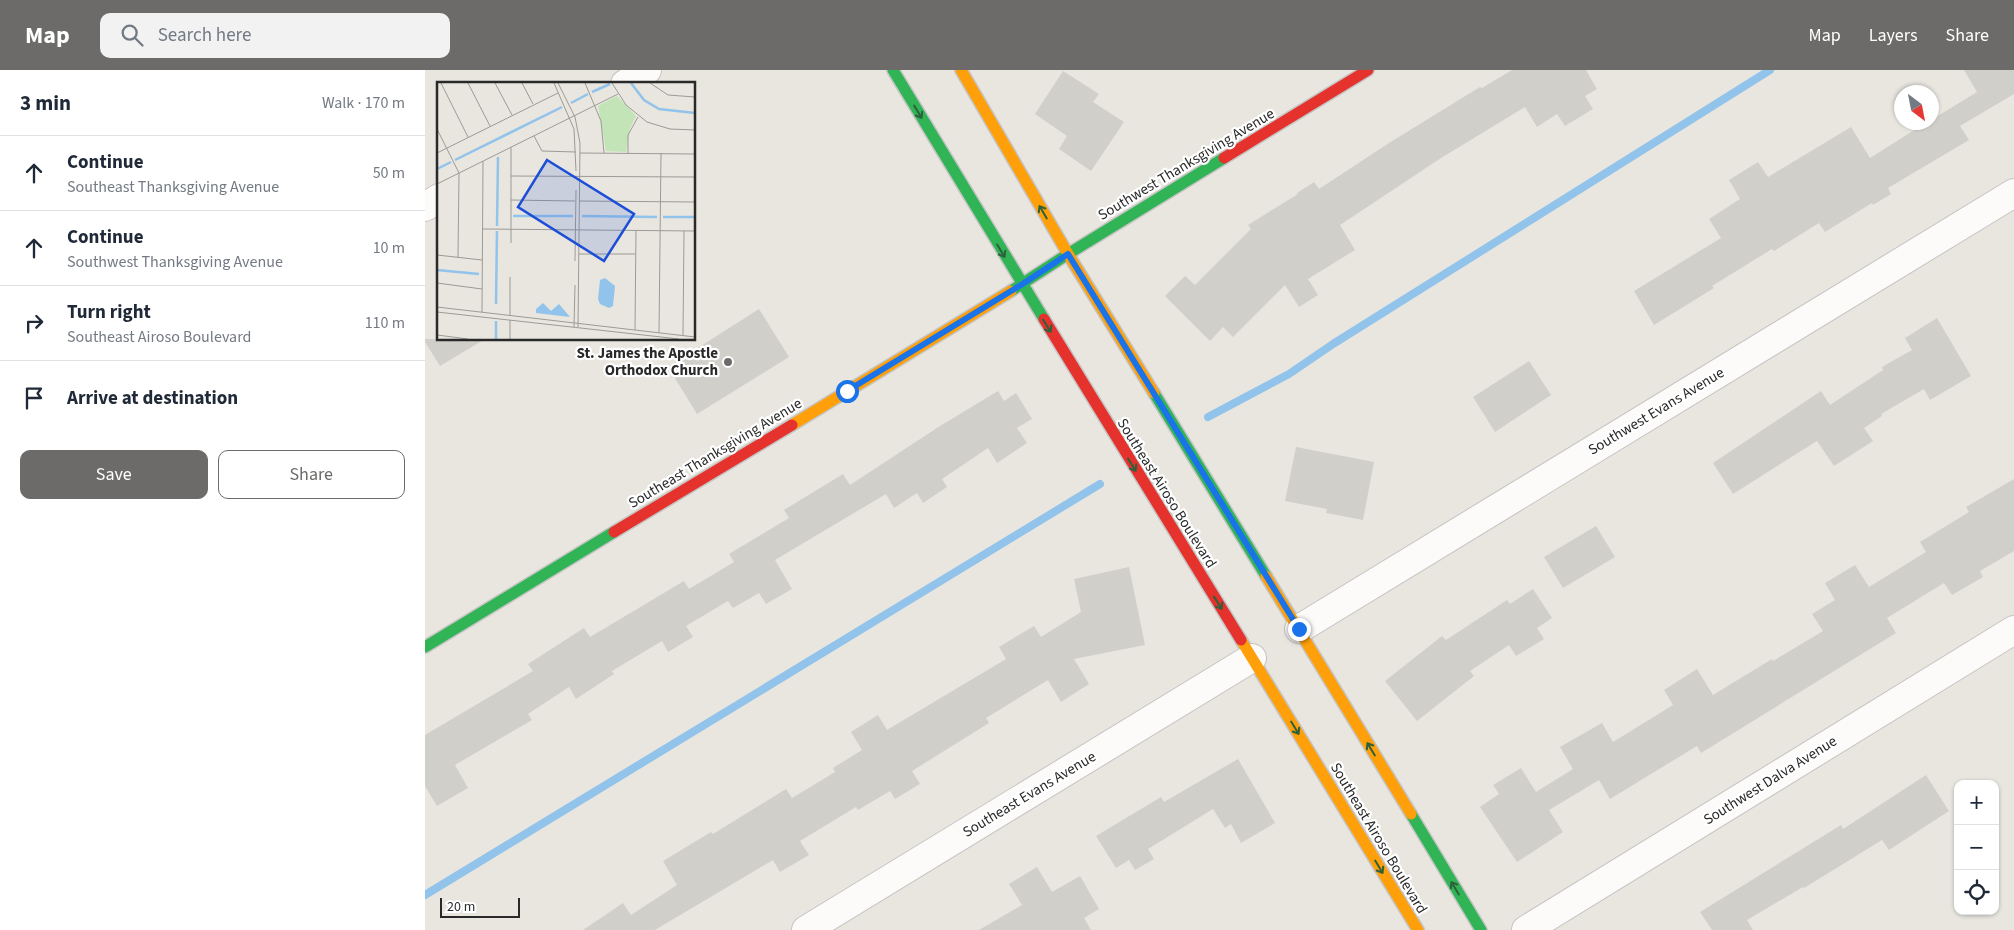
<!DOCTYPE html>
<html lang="en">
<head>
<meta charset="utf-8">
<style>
  :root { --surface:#fff; --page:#f2f2f3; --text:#1f2937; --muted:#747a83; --line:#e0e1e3; --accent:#6c6b69 }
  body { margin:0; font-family:"Source Sans 3",sans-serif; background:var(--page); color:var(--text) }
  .controls { position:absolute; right:15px; bottom:15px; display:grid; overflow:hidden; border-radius:10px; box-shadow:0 1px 4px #0004 }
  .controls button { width:45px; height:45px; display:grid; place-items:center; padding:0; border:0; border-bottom:1px solid var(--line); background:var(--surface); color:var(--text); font:25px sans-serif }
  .compass { position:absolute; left:1469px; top:15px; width:45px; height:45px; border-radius:50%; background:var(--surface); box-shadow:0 1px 4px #0004; rotate:148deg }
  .scale { position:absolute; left:15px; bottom:12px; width:80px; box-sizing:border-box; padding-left:5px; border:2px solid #292929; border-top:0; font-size:14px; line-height:18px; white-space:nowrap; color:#292929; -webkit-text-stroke:4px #fff; paint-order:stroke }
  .stop { position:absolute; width:15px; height:15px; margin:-11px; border:4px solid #1a73e8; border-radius:50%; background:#fff }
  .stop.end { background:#1a73e8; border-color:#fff; box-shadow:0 1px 5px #0008 }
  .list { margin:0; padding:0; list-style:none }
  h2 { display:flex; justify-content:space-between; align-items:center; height:65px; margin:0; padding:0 20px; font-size:21px }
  h2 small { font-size:16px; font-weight:400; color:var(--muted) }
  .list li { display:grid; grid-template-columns:32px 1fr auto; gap:15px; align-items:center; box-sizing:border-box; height:75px; padding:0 20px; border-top:1px solid var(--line) }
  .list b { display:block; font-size:19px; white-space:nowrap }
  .list p { margin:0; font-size:16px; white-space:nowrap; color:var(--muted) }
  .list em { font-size:16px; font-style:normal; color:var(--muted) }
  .actions { display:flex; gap:10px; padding:15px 20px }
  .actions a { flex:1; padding:11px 0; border:1px solid var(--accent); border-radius:10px; text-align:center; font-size:18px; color:var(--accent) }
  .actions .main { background:var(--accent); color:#fff }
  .icon { flex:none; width:28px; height:28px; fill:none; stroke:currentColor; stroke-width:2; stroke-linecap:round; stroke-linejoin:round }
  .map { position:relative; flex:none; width:1589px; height:860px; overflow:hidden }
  header { display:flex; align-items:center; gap:30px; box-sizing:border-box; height:70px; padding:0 25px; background:var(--accent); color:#fff }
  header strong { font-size:24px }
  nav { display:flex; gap:28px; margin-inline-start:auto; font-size:18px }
  .search { width:350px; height:45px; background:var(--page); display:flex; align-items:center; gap:12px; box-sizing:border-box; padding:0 18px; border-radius:10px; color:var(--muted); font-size:19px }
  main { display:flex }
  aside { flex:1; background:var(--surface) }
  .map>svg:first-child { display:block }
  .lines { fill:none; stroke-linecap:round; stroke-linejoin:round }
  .stream { stroke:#92c3ea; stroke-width:8 }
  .building { fill:#d1cfca }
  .street-casing { stroke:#c5c4c4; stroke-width:30 }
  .fast-casing { stroke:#c5c4c4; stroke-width:14 }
  .slow-casing { stroke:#c5c4c4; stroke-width:14 }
  .jam-casing { stroke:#c5c4c4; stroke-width:14 }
  .street { stroke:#fcfbfa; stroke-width:28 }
  .fast { stroke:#30b455; stroke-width:11 }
  .slow { stroke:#ff9f0a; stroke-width:11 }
  .jam { stroke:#e5322d; stroke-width:11 }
  .oneway { stroke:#2c613b }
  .route { stroke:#1a73e8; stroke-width:6 }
  .poi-dot { fill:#6c6b69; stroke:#fff; stroke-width:2 }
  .labels { text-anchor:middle; stroke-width:4.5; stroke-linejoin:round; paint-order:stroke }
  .street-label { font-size:15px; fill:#292929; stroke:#fff }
  .poi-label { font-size:15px; font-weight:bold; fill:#292929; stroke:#fff; text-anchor:end }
  .inset-river { fill:none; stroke:#92c3ea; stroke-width:2.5 }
  .inset-road { fill:none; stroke:#9c9a96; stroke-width:1 }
  .view { fill:#1d4ed8; fill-opacity:0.15; stroke:#1d4ed8; stroke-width:2.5 }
  .inset-edge { fill:none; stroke:#292929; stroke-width:2.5 }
</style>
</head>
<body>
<header>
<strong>Map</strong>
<div class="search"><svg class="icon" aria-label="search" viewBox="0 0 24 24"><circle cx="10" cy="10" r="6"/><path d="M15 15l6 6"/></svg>Search here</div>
<nav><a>Map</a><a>Layers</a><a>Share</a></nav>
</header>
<main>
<aside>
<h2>3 min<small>Walk · 170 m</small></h2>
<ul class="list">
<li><svg class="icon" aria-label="ahead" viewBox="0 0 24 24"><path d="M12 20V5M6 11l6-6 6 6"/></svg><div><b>Continue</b><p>Southeast Thanksgiving Avenue</p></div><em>50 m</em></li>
<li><svg class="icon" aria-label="ahead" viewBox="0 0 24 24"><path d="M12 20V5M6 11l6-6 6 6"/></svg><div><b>Continue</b><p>Southwest Thanksgiving Avenue</p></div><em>10 m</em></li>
<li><svg class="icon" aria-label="right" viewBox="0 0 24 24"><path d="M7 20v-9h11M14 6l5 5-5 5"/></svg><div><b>Turn right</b><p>Southeast Airoso Boulevard</p></div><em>110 m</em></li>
<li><svg class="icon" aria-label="arrive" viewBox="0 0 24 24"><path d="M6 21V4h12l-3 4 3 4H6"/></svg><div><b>Arrive at destination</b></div></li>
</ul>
<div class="actions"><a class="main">Save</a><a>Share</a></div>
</aside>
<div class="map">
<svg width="1589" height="860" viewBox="0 0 1589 860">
  <rect width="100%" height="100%" fill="#e8e6df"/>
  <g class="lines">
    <path class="stream" d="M783,347l81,-43 44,-30 437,-274
      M0,825l675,-411"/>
  </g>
  <path class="building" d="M1087,0h74l11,19 -12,7 8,13 -28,17 -8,-12 -20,13 -12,-20 -84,51 -101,67 15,25 -47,29 10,16 -19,12 -14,-22 -52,52 -10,-10 -13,14 -45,-45 20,-20 10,9 56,-56 -3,-4 50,-31 -1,-1 17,-11 5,7 70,-46 91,-56 2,1z
    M1539,0h50v24l-54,32 9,14 -81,48 3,6 -18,11 -1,-2 -47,29 -6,-9 -45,28 -2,-2 -60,37 2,2 -60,37 -20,-34 87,-53 -12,-19 31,-20 -11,-19 29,-18 10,15 83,-50 19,31 57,-36h4v-2l46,-28z
    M638,1l36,23 -6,8 31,20 -33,49 -32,-22 8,-13 -32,-22z
    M334,239l30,48 -92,57 -29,-47z
    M1512,248l34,58 -41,24 -6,-11 -43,25 1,2 -18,12 9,13 -39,25 -17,-25 -84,53 -20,-31 108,-72 9,14 53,-35 -1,-3 30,-17 -7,-12z
    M0,269h60l-45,27 -15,-24z
    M1104,291l22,34 -56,37 -22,-35z
    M573,321l6,10 12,-8 16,26 -15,9 10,15 -30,20 -9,-15 -46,31 5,8 -24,16 -6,-10 -23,15 -8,-14 -111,66 17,29 -26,15 -7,-11 -26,15 -5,-7 -42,25 7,11 -25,15 -6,-11 -50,30 2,3 -38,25 -7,-12 -41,27 4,6 -77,45 13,23 -31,18 -12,-20v-51l108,-64 -5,-7 56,-36 6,9 94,-56 5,8 45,-27 -5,-8 60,-36 -5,-8 59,-36 7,11 90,-59z
    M871,377l78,15 -11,58 -37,-7 1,-4 -42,-8z
    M1589,409v72l-34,20 3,6 -31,18 -8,-12 -57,35 9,15 -195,120 -4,-7 -87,53 -11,-19 -50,30 14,22 -46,30 -37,-55 19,-13 -6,-9 28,-17 15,24 37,-23 -13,-22 42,-24 11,19 60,-37 -9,-15 33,-21 16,26 59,-36 1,2 50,-30 -11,-17 23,-14 -10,-17 30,-18 14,22 57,-35 -6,-10 49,-30 -3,-5z
    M1171,456l19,31 -52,31 -19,-31z
    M704,497l16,78 -71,14 15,25 -28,18 -13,-22 -62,38 3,5 -77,48 8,13 -25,15 -5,-8 -32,19 -2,-3 -56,34 9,14 -29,17 -7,-12 -118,70h-72l40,-27 8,12 46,-30 -14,-24 48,-29 2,2 73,-45 6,9 43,-26 -2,-4 29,-18 -11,-18 27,-17 9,15 119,-71 -7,-12 35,-21 7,11 40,-25 -7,-33z
    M1108,519l19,29 -15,10 7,11 -28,17 -7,-11 -39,26 4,5 -57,45 -32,-40 57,-45 4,4 61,-40 3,4z
    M813,689l37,64 -34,20 -10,-19 -6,4 -12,-19 -65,40 6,10 -19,11 -6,-10 -13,8 -20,-32 65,-39 3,5z
    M1501,705l23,36 -60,39 -7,-10 -78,48 -1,-1 -56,33 6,10h-41l-12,-18 141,-87 2,4z
    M612,797l15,25 28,-16 19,33 -15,9 7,12h-112l43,-25 -13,-21z"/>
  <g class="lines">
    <g class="street-casing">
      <path id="street" d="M200,14l22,-14
        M0,137l14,-9
        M874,559l715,-436
        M381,860l446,-272
        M1101,860l488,-300"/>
    </g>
    <g class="fast-casing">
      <path id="fast" d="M468,0l151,249
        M586,221l57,-37 156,-96
        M729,323l112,183
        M0,577l189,-115
        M986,744l70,116"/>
    </g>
    <g class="slow-casing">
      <path id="slow" d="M536,0l107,184 86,139
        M367,355l219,-134
        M841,506l145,238
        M816,570l177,290"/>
    </g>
    <g class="jam-casing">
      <path id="jam" d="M799,88l144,-88
        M619,249l197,321
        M189,462l178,-107"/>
    </g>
    <use href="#street" class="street"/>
    <use href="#fast" class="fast"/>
    <use href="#slow" class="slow"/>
    <use href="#jam" class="jam"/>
  </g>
  <defs><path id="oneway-shaft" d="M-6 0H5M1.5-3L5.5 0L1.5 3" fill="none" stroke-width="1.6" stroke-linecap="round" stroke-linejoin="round" transform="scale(1.25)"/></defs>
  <g class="oneway">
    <use href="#oneway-shaft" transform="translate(493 42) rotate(59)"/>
    <use href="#oneway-shaft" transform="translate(618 142) rotate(-120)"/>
    <use href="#oneway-shaft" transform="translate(576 181) rotate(59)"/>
    <use href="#oneway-shaft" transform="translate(622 256) rotate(58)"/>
    <use href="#oneway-shaft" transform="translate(707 395) rotate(58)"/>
    <use href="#oneway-shaft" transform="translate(793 533) rotate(58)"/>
    <use href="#oneway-shaft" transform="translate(870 658) rotate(59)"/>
    <use href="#oneway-shaft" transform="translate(946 679) rotate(-121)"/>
    <use href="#oneway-shaft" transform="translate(954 797) rotate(59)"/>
    <use href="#oneway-shaft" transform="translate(1030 818) rotate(-121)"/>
  </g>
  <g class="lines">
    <path class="route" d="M422,321l174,-106 47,-31 231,375"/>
  </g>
  <circle class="poi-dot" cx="303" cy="292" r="5"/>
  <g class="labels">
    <g class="street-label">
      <text transform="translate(761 94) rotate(-31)" y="5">Southwest Thanksgiving Avenue</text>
      <text transform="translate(1231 341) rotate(-31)" y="5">Southwest Evans Avenue</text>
      <text transform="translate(290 383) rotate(-31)" y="5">Southeast Thanksgiving Avenue</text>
      <text transform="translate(742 423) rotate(58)" y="5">Southeast Airoso Boulevard</text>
      <text transform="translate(1345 710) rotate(-32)" y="5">Southwest Dalva Avenue</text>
      <text transform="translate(604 724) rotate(-31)" y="5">Southeast Evans Avenue</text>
      <text transform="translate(954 768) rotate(59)" y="5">Southeast Airoso Boulevard</text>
    </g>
    <g class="poi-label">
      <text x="293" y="288">St. James the Apostle<tspan x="293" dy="17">Orthodox Church</tspan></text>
    </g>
  </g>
  <g transform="translate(12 12)">
    <rect width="258" height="258" fill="#e8e6df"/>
    <path d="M180,14l19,20 -6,12 -4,24 -20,-1 -8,-45z" fill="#c2e4b7"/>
    <path d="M168,196l10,8 -2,20 -4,2 -9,-4 -2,-5 2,-19zM106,221l8,8 8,-7 11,13 -34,-4v-4z" fill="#92c3ea"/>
    <path class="inset-river" d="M194,1l13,17 15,9 36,4M155,10l18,-8M134,21l17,-9M18,78l107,-53M0,87l14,-7M76,134h60M145,134l75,1M226,135h32M60,144l1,-69M0,188l42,4M59,222l1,-73M59,239v18"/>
    <path class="inset-road" d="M4,1l27,54M31,1l22,43M58,1l17,32M85,1l11,21M117,1l20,46 2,42M121,1l17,34 5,26 -2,184M148,1l16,38 3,32M175,1l14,22 21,17 23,7 25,1M213,1l18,12 27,2M0,47l22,44 -1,84M97,54l8,15 34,1M0,71l121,-60M143,71l115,1M191,71v-18l10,-18M74,94l184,1M0,102l181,-90M74,118l64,1M142,119l116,1M46,147l212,2M74,161v-96M142,172h56M0,173l45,5M138,179l1,-71M0,201l45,6M0,225l258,30M0,230l242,27M45,230l1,-151M73,234v-39M137,245l1,-42M198,248l1,-100M222,251l2,-180M0,253l31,4M246,253l1,-104M73,257v-19"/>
    <path class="view" d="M110,78l87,54 -30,47 -86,-54z"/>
    <rect width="258" height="258" class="inset-edge"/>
  </g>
</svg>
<div class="controls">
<button>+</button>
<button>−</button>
<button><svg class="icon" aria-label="locate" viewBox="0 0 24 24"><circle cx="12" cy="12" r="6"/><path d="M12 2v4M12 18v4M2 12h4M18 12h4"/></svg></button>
</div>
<svg class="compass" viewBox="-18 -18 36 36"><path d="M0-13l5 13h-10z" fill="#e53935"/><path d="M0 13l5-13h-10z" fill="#747a83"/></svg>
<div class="scale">20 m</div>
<div class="stop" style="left:422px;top:321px"></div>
<div class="stop end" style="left:874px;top:559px"></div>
</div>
</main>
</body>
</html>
